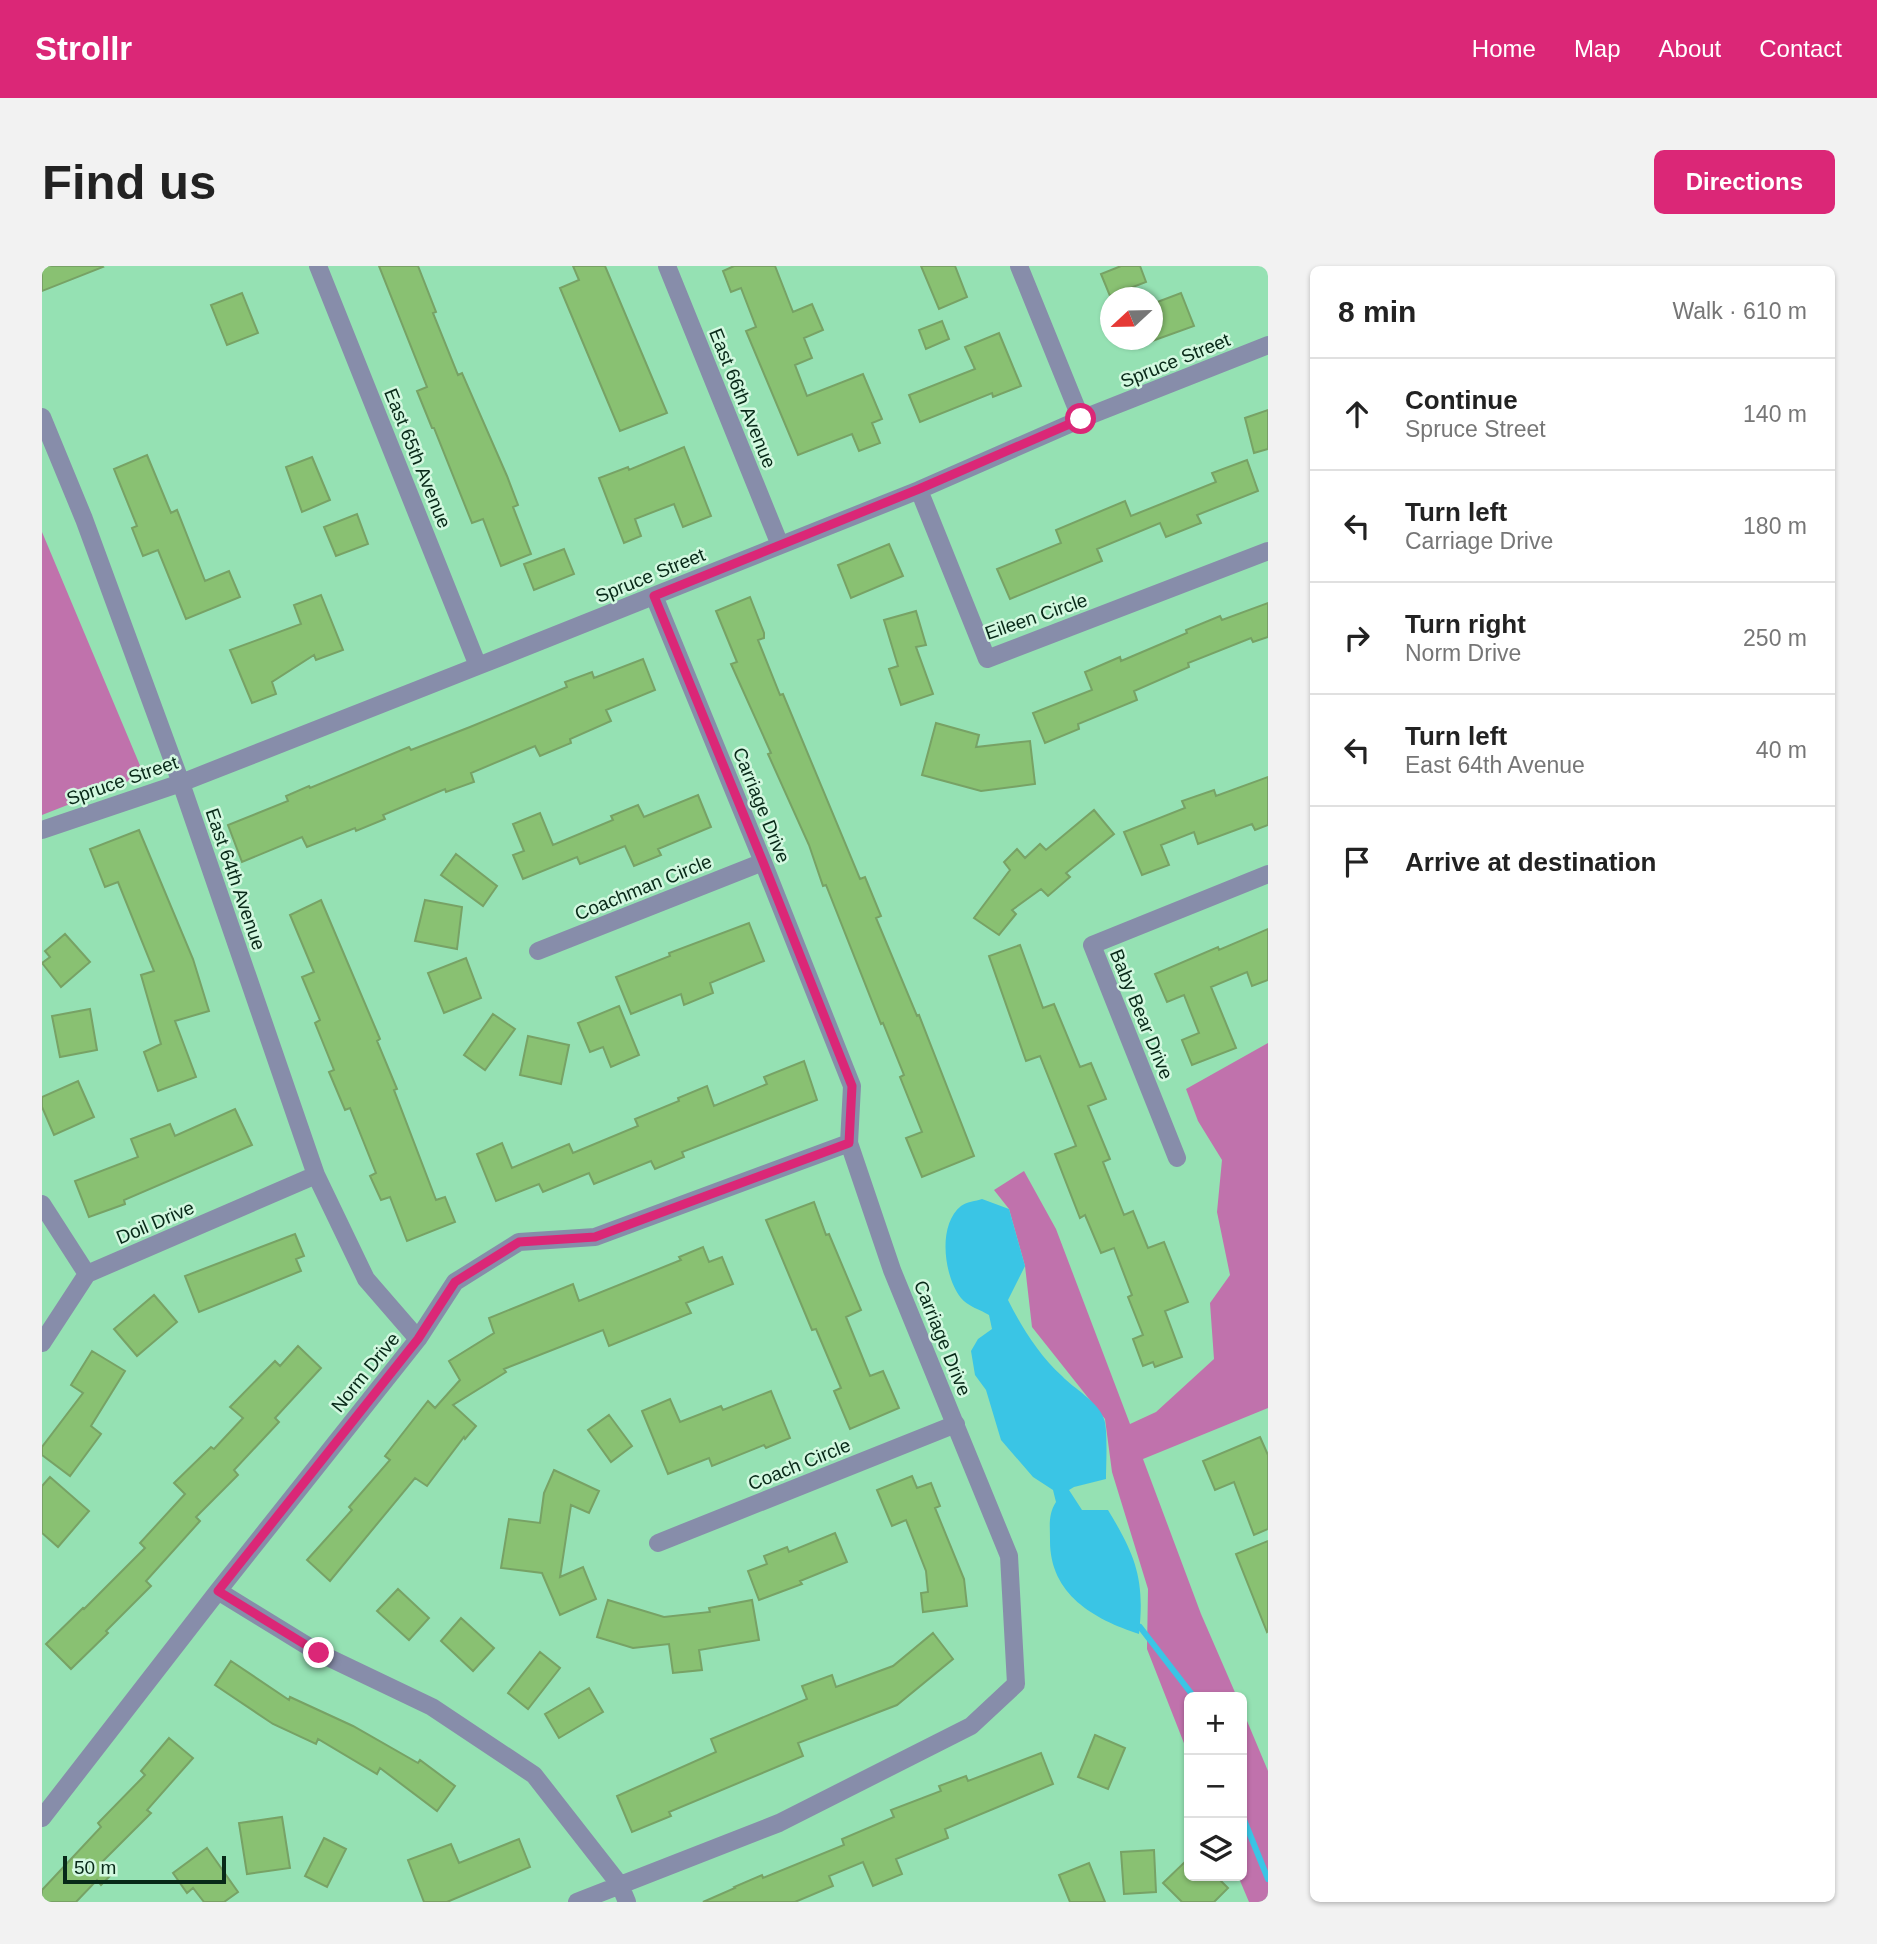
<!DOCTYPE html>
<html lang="en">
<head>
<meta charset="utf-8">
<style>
  :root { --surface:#fff; --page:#f2f2f2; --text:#222; --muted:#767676; --line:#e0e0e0; --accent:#db2777 }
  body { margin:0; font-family:Helvetica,sans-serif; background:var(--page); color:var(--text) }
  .controls { position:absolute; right:21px; bottom:21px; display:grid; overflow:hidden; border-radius:10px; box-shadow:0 2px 5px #0004 }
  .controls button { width:63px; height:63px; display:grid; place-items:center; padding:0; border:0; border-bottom:2px solid var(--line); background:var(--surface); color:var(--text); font:35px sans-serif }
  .compass { position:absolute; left:1058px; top:21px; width:63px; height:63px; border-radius:50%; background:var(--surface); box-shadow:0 2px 5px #0004; rotate:248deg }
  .scale { position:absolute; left:21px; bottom:18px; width:163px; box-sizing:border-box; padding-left:7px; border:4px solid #082918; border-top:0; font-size:19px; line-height:24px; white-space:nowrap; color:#082918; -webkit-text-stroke:5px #d3f8e0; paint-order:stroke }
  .stop { position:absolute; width:21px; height:21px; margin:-16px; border:5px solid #db2777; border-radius:50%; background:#fff }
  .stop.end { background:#db2777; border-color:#fff; box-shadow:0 2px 7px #0008 }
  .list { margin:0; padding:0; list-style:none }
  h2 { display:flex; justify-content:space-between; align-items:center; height:91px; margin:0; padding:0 28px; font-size:30px }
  h2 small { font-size:23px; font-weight:400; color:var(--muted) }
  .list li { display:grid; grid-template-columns:46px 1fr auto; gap:21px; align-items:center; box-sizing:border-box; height:112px; padding:0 28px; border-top:2px solid var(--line) }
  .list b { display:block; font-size:26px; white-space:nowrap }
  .list p { margin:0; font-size:23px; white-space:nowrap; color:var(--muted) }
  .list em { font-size:23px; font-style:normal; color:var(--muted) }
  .icon { flex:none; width:38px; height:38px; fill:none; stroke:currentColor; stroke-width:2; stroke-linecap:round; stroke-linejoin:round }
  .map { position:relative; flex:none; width:1226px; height:1636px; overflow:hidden; border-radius:10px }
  header { display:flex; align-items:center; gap:42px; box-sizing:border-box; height:98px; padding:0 35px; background:var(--accent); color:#fff }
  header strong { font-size:33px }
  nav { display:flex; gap:38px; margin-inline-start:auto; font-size:24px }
  .intro { display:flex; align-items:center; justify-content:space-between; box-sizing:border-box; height:168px; padding:0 42px }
  h1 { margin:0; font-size:49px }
  .button { padding:18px 32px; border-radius:10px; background:var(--accent); color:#fff; font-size:24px; font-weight:700 }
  main { display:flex; gap:42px; padding:0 42px }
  aside { flex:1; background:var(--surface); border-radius:10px; box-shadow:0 2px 5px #0004 }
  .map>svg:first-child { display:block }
  .forest { fill:#c072ac }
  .water { fill:#3ac5e5 }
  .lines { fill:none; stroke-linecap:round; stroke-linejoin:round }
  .stream { stroke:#3ac5e5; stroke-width:6 }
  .building { fill:#89c172; stroke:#77a265; stroke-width:2 }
  .minor { stroke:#878daa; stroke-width:18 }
  .route { stroke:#db2777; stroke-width:9 }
  .labels { text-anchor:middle; stroke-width:5; stroke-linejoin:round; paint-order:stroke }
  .street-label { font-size:19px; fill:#082918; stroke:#d3f8e0 }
</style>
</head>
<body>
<header>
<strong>Strollr</strong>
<nav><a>Home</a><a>Map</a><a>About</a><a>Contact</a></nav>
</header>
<div class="intro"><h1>Find us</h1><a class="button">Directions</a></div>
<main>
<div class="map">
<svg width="1226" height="1636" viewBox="0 0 1226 1636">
  <rect width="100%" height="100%" fill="#95e1b3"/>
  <path class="forest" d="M0,266l102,243 -102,40z
    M1226,777v365l-125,51 58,155 36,83h-48v59l-42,-107 1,-60 -36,-117 -7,-53 -73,-92 -7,-61 -16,-57 -15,-19 30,-19 32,58 74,195 26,-12 58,-53 -4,-56 20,-28 -13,-63 5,-52 -24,-39 -12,-32z
    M1200,1443l26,62v131h-19l-11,-26h4z"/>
  <path class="water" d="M940,933l27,10 16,57 -17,34c14,28 31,55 54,76 12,13 36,25 42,43 4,10 2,48 2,60l-32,8 -5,3 13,20h26c28,46 37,70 31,124 -46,-15 -90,-40 -89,-95 0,-13 -2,-25 6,-37l-3,-12 -20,-13 -32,-37 -15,-50 -11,-15 -4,-24 7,-12 14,-10 -3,-14c-8,-5 -22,-9 -28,-17 -17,-21 -24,-73 0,-92 5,-4 15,-5 21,-7z"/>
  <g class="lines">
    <path class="stream" d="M1098,1361l54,70
      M1200,1549l26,64"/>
  </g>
  <path class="building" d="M0,0h60l1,1 -61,24z
    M337,0h39l18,46 -3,1 25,62 4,-2 45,103 11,29 -5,2 18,47 -30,12 -18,-47 -11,4 -38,-95h-2l-15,-37 10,-4z
    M531,0h32l62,147 -47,18 -60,-143 19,-8z
    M692,0h41l18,46 19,-8 11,26 -19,8 8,20 -17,7 12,31 56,-22 19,45 -10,4 8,20 -21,8 -7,-17 -54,21 -52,-124 10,-4 -15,-39 -10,4 -8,-21z
    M879,0h34l12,31 -28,12z
    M1079,0h19l6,16 -36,14 -9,-22z
    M200,27l16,40 -31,12 -16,-40z
    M1139,27l13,33 -42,15v-37z
    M900,55l7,18 -23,10 -7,-19z
    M957,67l22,53 -28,11 -1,-4 -72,29 -11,-27 66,-26 -10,-22z
    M1226,144v39l-14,4 -9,-35z
    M642,181l27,69 -28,11 -9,-23 -39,15 6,17 -17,7 -25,-65 29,-11 1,3z
    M105,189l24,58 6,-3 28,71 24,-10 11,26 -54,22 -28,-69 -15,6 -11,-28 5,-2 -23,-57z
    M270,191l18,43 -28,12 -16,-45z
    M1205,194l11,31 -61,24 4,8 -35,14 -6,-14 -63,26 5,12 -92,38 -13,-30 64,-26 -5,-13 69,-29 6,15 85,-34 -4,-9z
    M315,248l11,30 -32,12 -12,-29z
    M847,278l14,32 -52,22 -13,-33z
    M522,283l10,25 -40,16 -10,-26z
    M279,329l22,55 -27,10 -2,-5 -42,27 4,12 -24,9 -22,-53 71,-26 -7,-19z
    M708,331l14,36v5l-6,2 22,55 3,-1 77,185 5,-2 16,39 -5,2 41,98 2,-1 55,141 -52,21 -16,-39 16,-6 -22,-55 4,-2 -21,-52 -2,1 -55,-139 -3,1 -14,-41 -41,-91 3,-1 -40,-89 6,-2 -21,-51z
    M1226,337v34l-15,5 -2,-4 -63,25 1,4 -55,24 3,9 -59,24 1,5 -34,14 -12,-30 59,-23 -7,-18 35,-15 1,4 66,-28 -1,-3 34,-14 2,4z
    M874,345l10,34 -10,2 17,47 -32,11 -12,-36 9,-3 -14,-46z
    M601,393l12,31 -49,20 5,11 -41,18 1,4 -31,13 -5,-10 -64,27 3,9 -28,10 -1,-3 -62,26 2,4 -29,12 -1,-3 -48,19 -5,-10 -60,25 -14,-37 60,-24 -2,-5 23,-10 1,2 99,-41 2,3 59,-23 97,-40 -2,-5 27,-10 2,6z
    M894,457l43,12 -3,12 54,-6 5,43 -54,7 -59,-16z
    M1226,511v48l-13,5 -3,-6 -54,20 -4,-12 -33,13 8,20 -27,10 -18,-43 61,-24 -3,-7 32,-11 2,6z
    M656,529l13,32 -53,22 3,6 -27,11 -9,-20 -45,18 -3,-7 -54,22 -10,-24 11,-4 -11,-27 27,-11 13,32 60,-25 -2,-4 27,-11 6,12z
    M1052,544l20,24 -48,39 4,4 -22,19 -7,-7 -29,21 4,4 -17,21 -25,-17 36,-48 -6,-8 13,-13 8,9 15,-14 6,6z
    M97,564l54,129 16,52 -34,10 21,56 -38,14 -14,-39 17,-8 -20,-69 13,-4 -36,-89 -13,5 -15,-38z
    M414,588l41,32 -14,20 -42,-31z
    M279,634l59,139 -3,2 20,48 -3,1 42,110 9,-3 10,25 -48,19 -17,-44 -9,3 -11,-24 6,-3 -26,-65 -5,2 -16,-38 5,-2 -19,-47 5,-3 -18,-43 12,-5 -24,-57z
    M383,634l37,7 -5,42 -42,-8z
    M707,657l15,38 -54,22 3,10 -29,12 -3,-11 -50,20 -15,-37 54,-21 -1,-3z
    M1226,663v51l-16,6 -5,-14 -36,15 25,61 -44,17 -10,-25 17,-7 -15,-38 -17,7 -12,-28 63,-27 1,3z
    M23,668l25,28 -29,25 -19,-24 8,-6 -5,-6z
    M978,679l23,63 11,-4 26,63 11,-4 15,36 -18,7 22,53 -7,3 21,53 9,-4 15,37 16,-6 24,60 -23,9 17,46 -27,10 -2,-5 -10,4 -10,-27 10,-4 -15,-38 4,-2 -18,-47 -13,5 -16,-38 -5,3 -25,-64 21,-8 -36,-90 -14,5 -37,-105z
    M424,692l15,40 -37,15 -16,-40z
    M577,740l20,49 -28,12 -8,-20 -13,5 -12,-29z
    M48,743l7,41 -37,7 -8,-41z
    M451,748l22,15 -30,41 -21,-15z
    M486,770l41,9 -8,39 -41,-9z
    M762,795l13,39 -135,52 2,5 -29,12 -4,-8 -57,23 -5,-11 -46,19 -4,-8 -43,17 -19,-47 25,-11 10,25 57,-24 4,9 65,-27 -3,-7 44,-18 -1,-3 29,-12 7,20 53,-22 -3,-7z
    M36,815l16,36 -40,18 -12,-28v-10z
    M193,843l17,36 -128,55 1,4 -36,13 -14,-36 63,-24 -7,-18 39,-15 5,12z
    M772,936l12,33 3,-1 32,76 -15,7 24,59 13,-5 16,37 -49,21 -16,-38 7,-3 -25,-59 -4,1 -46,-110z
    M253,968l9,22 -8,3 5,12 -102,41 -14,-36z
    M661,981l6,15 13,-5 11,27 -47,19 5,10 -82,33 -6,-16 -99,39 2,3 -53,33 23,21 -11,13 -1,-2 -37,49 -12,-8 -85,103 -23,-21 45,-50 -3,-3 41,-47 -5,-4 43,-55 7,7 25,-28 -11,-19 45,-28 -5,-15 84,-34 6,17 102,-41 -2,-3z
    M112,1029l23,27 -40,34 -23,-27z
    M256,1080l23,22 -46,50 4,4 -45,48 4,5 -42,42 4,4 -54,60 5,5 -45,45 2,2 -37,36 -25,-25 37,-36 1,1 61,-61 -5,-5 45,-49 -11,-11 37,-36 3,2 29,-31 -13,-11 45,-46 5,5z
    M50,1085l33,20 -34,55 10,8 -31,42 -28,-21v-8l41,-54 -12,-8z
    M729,1125l19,47 -24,10 -2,-3 -52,21 -3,-8 -41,16 -26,-63 28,-12 10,23 41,-16 2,4z
    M567,1149l23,31 -21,16 -23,-32z
    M1218,1171l8,18v74l-14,6 -20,-53 -19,8 -12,-29z
    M512,1204l45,21 -10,22 -18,-8 -11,72 23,-10 13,32 -36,16 -18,-42 -41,-5 8,-49 31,4 4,-30z
    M870,1210l5,12 14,-5 9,23 -5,2 29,71 3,27 -44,6 -2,-19 7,-1 -2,-21 -20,-51 -14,6 -15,-36z
    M8,1211l39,34 -31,36 -16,-14v-47z
    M793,1267l12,29 -47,19 2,3 -43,16 -11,-29 19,-7 -3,-8 23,-9 2,5z
    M1226,1275v90l-1,1 -31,-78z
    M356,1323l31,29 -20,22 -32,-29z
    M566,1334l56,17 46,-5 -1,-4 43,-8 7,40 -60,10 3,20 -29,3 -4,-29 -36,4 -36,-11z
    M419,1352l33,30 -21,23 -32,-30z
    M891,1367l20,26 -56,46 -99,38 5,13 -134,56 2,4 -39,16 -15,-36 99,-44 -5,-13 96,-40 -5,-13 30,-11 4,12 57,-21z
    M498,1386l20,16 -32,41 -20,-16z
    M189,1395l58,39 1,-3 63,29 65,37 2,-3 35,26 -18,25 -57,-43 -3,6 -59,-35 -2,5 -43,-20 -58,-39z
    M547,1422l14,24 -44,26 -14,-24z
    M1053,1469l30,13 -17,41 -30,-12z
    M127,1472l24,20 -46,52 4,3 -49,49 11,11 -12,12 -4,-5 -21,22h-34v-12l59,-63 -3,-4 47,-48 -4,-4z
    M999,1487l12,31 -108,45 3,9 -52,21 6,15 -29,12 -10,-24 -34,14 4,10 -38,16h-92l32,-14 -1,-1 28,-12 1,3 81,-33 -2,-6 52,-22 -3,-7 50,-19 -2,-5 27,-10 2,5z
    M240,1551l8,51 -43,6 -8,-51z
    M282,1572l22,11 -19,38 -22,-11z
    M477,1573l11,28 -83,35h-23l-16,-42 43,-16 8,19z
    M165,1582l31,44 -14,10h-20l-11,-14 -6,5 -14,-20z
    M1112,1584l2,42 -32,2 -3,-42z
    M1147,1592v18h27l12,12 -14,14h-32l-19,-19z
    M1047,1597l16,39h-35l-11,-27z"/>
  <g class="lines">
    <path class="minor" d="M276,0l160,400
      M625,0l113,279
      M977,0l62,153
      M0,151l42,102 97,264 135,392 50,104 52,60
      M877,224l68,169 281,-108
      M0,564l139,-47 297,-117 441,-176 162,-71 187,-74
      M496,685l225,-89
      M1135,892l-85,-213 176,-71
      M0,938l45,70
      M0,1077l45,-69 229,-99
      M616,1277l298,-119
      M176,1325l101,62 113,54 102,68 86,110 7,17
      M0,1552l176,-227 200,-252 37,-57 64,-40 76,-5 254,-94
      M535,1636l202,-79 192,-97 45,-42 -7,-128 -117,-286 -43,-127 3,-57 -89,-224 -109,-266"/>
  </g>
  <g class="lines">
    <path class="route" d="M277,1387l-101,-62 200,-252 37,-57 64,-40 76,-5 254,-94 3,-57 -89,-224 -109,-266 265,-107 162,-70"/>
  </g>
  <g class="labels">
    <g class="street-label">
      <text transform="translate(1133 94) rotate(-22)" y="7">Spruce Street</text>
      <text transform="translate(701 132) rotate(68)" y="7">East 66th Avenue</text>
      <text transform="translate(376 192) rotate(68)" y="7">East 65th Avenue</text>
      <text transform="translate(608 309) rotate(-22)" y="7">Spruce Street</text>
      <text transform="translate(994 350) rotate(-19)" y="7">Eileen Circle</text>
      <text transform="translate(80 514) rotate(-19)" y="7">Spruce Street</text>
      <text transform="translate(720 539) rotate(68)" y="7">Carriage Drive</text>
      <text transform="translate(194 613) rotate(71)" y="7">East 64th Avenue</text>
      <text transform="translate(601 621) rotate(-22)" y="7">Coachman Circle</text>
      <text transform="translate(1100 748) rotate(68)" y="7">Baby Bear Drive</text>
      <text transform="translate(113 956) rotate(-23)" y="7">Doil Drive</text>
      <text transform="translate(901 1072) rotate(68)" y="7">Carriage Drive</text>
      <text transform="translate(323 1106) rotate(-51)" y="7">Norm Drive</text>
      <text transform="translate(757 1198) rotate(-22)" y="7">Coach Circle</text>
    </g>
  </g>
</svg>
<div class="controls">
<button>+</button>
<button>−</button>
<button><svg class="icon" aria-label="layers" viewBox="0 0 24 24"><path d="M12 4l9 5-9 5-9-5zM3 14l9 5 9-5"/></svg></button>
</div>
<svg class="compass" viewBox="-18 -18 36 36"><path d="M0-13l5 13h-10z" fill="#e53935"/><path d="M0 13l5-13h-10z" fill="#767676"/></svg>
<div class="scale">50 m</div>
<div class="stop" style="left:1039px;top:153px"></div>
<div class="stop end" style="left:277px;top:1387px"></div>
</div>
<aside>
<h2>8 min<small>Walk · 610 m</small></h2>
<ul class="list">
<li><svg class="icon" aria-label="ahead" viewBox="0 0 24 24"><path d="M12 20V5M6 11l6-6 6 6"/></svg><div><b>Continue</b><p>Spruce Street</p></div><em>140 m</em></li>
<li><svg class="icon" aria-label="left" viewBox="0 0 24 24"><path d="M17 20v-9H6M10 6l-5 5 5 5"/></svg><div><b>Turn left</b><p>Carriage Drive</p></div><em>180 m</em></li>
<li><svg class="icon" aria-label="right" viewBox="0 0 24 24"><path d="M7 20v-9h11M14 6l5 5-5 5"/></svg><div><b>Turn right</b><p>Norm Drive</p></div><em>250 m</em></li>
<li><svg class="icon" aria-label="left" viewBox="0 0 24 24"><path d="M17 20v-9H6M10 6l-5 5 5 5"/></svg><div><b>Turn left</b><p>East 64th Avenue</p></div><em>40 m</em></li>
<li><svg class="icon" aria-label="arrive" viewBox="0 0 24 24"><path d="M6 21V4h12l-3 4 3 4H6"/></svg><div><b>Arrive at destination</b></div></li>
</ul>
</aside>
</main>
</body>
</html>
